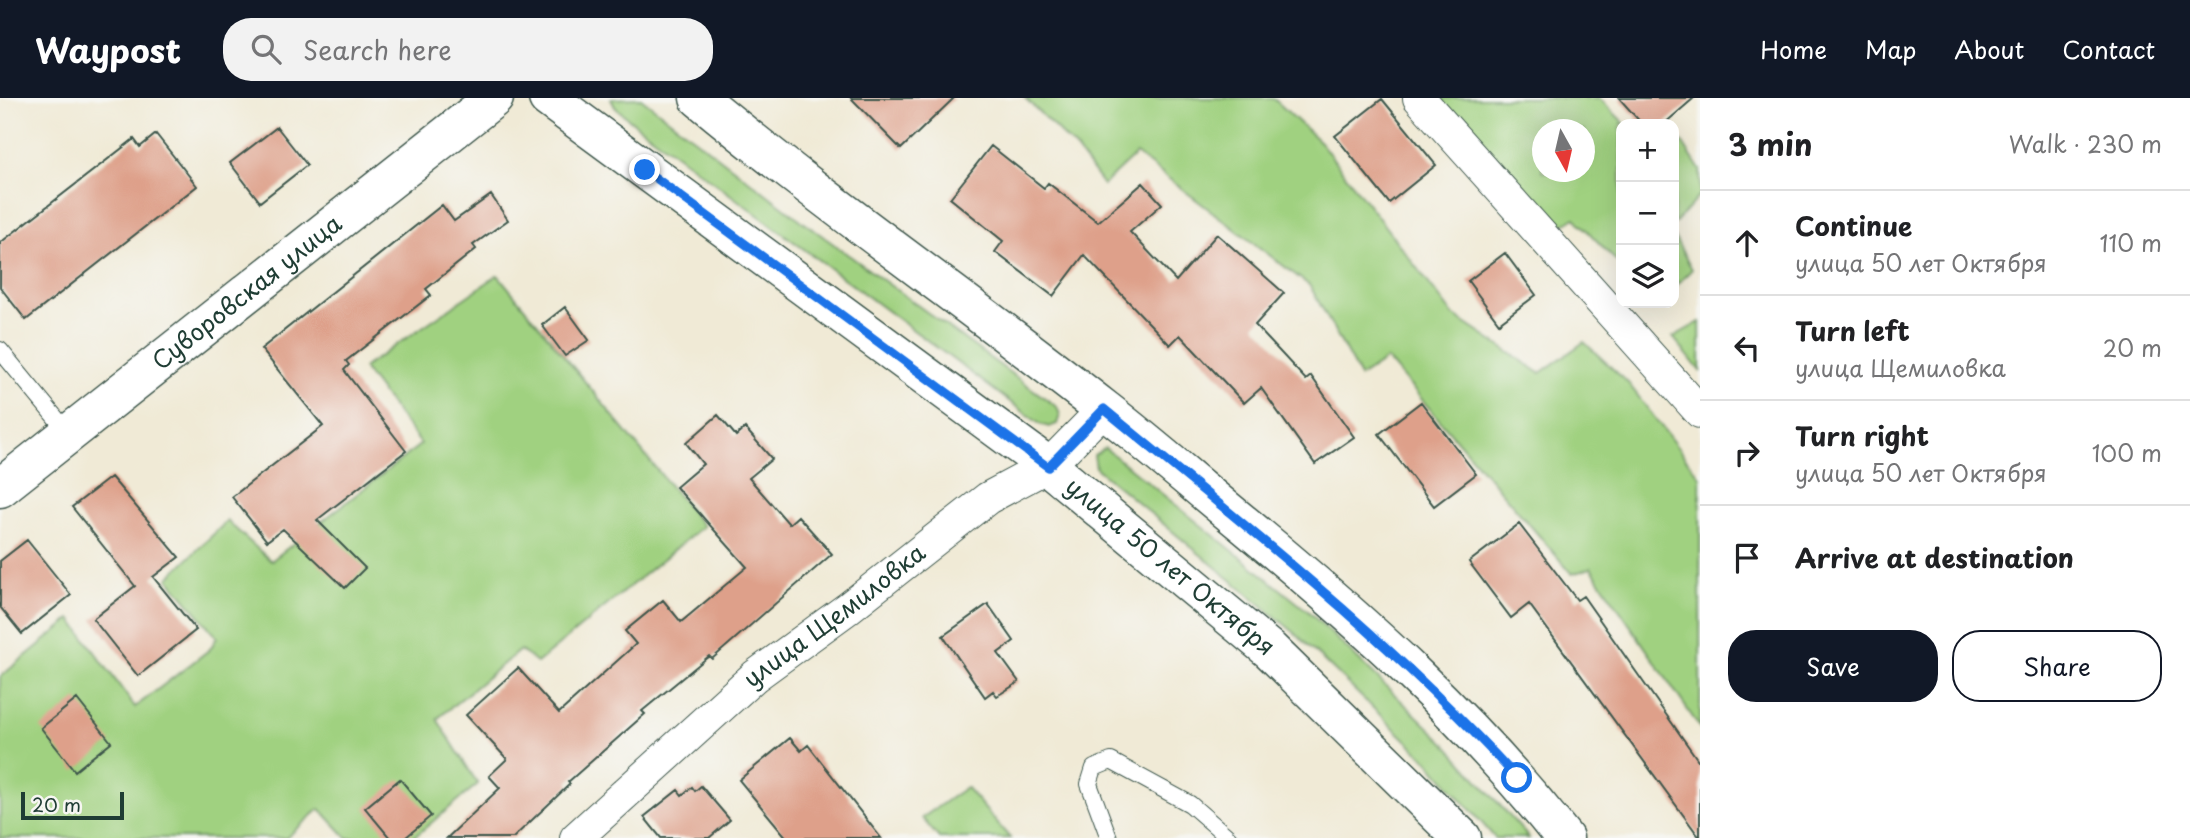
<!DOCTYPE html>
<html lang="en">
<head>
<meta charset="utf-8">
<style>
  :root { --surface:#fff; --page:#f2f2f2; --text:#202124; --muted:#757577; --line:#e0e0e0; --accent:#111827 }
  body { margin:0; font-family:"Playpen Sans",sans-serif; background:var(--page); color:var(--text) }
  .controls { position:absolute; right:21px; top:21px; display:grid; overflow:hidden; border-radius:14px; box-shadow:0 7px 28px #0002 }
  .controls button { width:63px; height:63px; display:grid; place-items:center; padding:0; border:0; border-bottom:2px solid var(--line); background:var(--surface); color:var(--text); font:35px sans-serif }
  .compass { position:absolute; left:1532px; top:21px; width:63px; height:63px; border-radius:50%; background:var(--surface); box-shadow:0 7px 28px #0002; rotate:172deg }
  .scale { position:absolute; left:21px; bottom:18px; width:103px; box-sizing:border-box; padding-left:7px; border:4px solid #1f3d34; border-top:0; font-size:19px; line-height:24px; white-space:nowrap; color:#1f3d34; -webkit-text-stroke:5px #f6f6f2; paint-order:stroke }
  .stop { position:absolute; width:21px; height:21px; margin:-16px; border:5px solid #1a73e8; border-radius:50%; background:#fff }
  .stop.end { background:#1a73e8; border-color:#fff; box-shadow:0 2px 7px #0008 }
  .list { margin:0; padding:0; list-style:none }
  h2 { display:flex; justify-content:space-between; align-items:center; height:91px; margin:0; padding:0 28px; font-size:30px }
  h2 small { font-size:23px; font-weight:400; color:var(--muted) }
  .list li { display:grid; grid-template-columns:46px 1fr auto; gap:21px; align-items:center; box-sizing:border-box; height:105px; padding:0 28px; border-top:2px solid var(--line) }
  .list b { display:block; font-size:26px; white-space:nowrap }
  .list p { margin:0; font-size:23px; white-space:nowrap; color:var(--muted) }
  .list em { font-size:23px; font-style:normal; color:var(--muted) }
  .actions { display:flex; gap:14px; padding:21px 28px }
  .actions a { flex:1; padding:16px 0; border:2px solid var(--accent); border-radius:28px; text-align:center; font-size:24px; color:var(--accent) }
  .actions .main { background:var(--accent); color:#fff }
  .icon { flex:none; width:38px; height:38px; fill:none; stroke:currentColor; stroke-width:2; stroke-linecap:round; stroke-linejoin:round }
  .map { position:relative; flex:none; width:1700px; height:740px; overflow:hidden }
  header { display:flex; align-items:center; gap:42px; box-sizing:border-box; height:98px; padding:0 35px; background:var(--accent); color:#fff }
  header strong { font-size:33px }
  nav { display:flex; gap:38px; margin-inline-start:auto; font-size:24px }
  .search { width:490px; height:63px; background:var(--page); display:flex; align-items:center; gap:18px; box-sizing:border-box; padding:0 24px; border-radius:28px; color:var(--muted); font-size:26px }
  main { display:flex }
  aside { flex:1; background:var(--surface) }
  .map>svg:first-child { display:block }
  .green { fill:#a0d180; stroke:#60875a; stroke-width:2; fill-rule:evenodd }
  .building { fill:#dea08a }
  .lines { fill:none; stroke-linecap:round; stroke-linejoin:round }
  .lane-casing { stroke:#3e574c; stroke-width:18 }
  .street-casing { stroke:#3e574c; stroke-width:34 }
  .secondary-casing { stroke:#3e574c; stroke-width:41 }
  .primary-casing { stroke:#3e574c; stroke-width:41 }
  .lane { stroke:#fff; stroke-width:16 }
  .street { stroke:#fff; stroke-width:32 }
  .secondary { stroke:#fff; stroke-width:38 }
  .primary { stroke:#fff; stroke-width:38 }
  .route { stroke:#1a73e8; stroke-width:9 }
  .labels { text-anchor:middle; stroke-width:7; stroke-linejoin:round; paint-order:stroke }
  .street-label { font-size:24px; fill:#1f3d34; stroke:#f6f6f2 }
</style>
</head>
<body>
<header>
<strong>Waypost</strong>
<div class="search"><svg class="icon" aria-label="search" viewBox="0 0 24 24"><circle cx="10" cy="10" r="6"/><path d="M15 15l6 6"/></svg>Search here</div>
<nav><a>Home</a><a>Map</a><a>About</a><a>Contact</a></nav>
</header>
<main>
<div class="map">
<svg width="1700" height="740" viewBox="0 0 1700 740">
  <rect width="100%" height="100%" fill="#f6f6f2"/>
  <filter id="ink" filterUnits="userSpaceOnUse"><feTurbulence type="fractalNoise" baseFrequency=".0143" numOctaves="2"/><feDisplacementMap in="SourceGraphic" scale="14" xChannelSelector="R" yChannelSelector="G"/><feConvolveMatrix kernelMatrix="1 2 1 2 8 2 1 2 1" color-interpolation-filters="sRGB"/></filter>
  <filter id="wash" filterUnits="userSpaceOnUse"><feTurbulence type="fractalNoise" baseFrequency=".00686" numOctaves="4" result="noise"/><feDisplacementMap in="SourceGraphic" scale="28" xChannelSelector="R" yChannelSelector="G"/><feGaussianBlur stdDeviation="1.57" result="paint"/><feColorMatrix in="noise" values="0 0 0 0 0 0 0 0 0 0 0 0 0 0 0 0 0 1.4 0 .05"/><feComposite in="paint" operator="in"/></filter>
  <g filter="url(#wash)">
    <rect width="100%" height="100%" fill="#f0ead6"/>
    <path class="green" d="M641,0l161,123 255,186 3,8 -3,9 -8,3 -9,-3 -405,-300 -20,-17 -4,-8z
      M1025,0h248l48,45 132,172 87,58 44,-31 44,41 72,94v251l-109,-160 -19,6 -185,-215 -27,18 -50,-91 -174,-132 -33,31 -27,-36z
      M1433,0h166l26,26h-4v142l-46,-48 -22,12zM1542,32h42v42h-42z
      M1682,44l18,28v25l-26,29v-76z
      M1674,139l18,32 -18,19z
      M498,177l205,251 -166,137 -17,-13 -83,69 41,65 -65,54h-66l-27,-29 -34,29h-286v-161l71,-58 64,88 75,-58 7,-12 -49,-59 59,-57 44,40 150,-117 -58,-76z
      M1700,224v49l-27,-34z
      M1105,350l205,165 136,131 83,94h-34l-67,-77 -133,-128 -199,-165 -2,-13z
      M966,689l44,51h-71l-17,-20z"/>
    <g id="blocks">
      <path class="building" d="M851,0h103l-53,51z
        M1619,0h75l-30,26h-22z
        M1382,1l54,66 -47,38 -54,-67z
        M277,29l30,38 -47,37 -30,-39z
        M156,36l41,52 -171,134 -26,-33v-44l134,-104 6,8z
        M991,48l53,42 4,-5 50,39 45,-39 19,21 -32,28 46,49 41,-47 67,59 -29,32 51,55 5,-4 43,61 -39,27 -54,-76 -17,15 -64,-68 -10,10 -86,-90 -31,41 -58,-44 8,-11 -53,-43z
        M491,97l17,25 -35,25 3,4 -50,40 5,6 -85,66 3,4 -5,5 62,81 -89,69 48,48 -20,20 -62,-59 -16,12 -35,-44 91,-71 -62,-77 181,-144 12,16z
        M1505,155l31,42 -37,28 -31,-42z
        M565,209l24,33 -24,16 -23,-31z
        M1421,304l55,72 -42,32 -55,-72z
        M718,317l18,21 9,-8 27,31 -23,19 40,46 9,-8 34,38 -120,105 -3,-3 -67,55 3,3 -77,68 2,2 -57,54h-66l53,-50 -11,-12 18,-17 -41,-44 52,-47 41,45 77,-69 -11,-13 38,-31 18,22 66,-55 -71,-80 27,-23 -17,-21z
        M111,379l68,80 -26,20 43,53 -58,46 -45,-57 42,-33 -63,-79z
        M1519,426l58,76 6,-4 117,167v75l-171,-234 -18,14 -42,-56z
        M27,442l44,55 -49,39 -22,-27v-46z
        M988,506l26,37 -16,12 21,29 -22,14 -4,-5 -8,6 -42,-61z
        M77,601l34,43 -36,29 -34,-43z
        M790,640l11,13 7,-6 73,93h-94l-48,-58z
        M400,681l31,37 -26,22h-15l-25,-30z
        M701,688l29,34 -21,18h-48l-17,-21 34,-27 4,5 10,-8 3,4z"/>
    </g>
  </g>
  <g filter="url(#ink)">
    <use href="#blocks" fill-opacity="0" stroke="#3e574c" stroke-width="2"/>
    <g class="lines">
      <g class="lane-casing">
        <path id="lane" d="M0,252l69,84
          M1109,740l-20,-54 5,-16 17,-7 79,43 39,34"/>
      </g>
      <g class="street-casing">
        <g id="street">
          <path d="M1419,0l281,314"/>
          <path id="s1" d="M576,740l179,-162 92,-67 141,-111 60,-32 56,-57"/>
        </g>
      </g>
      <g class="secondary-casing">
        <g id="secondary">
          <path id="s2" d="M0,390l494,-390"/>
        </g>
      </g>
      <g class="primary-casing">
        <g id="primary">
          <path id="s3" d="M548,0l500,368 222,184 192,188"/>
          <path d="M699,0c131,109 271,205 405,311 48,37 94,78 142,117 117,97 223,192 318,312"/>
        </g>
      </g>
      <use href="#lane" class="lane"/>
      <use href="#street" class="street"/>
      <use href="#secondary" class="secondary"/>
      <use href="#primary" class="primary"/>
    </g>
  </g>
  <g class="lines" filter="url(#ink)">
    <path class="route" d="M645,72l403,297 56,-58c143,118 288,232 413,369"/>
  </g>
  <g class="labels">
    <g class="street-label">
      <text dy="8" stroke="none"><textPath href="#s2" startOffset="315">Суворовская улица</textPath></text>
      <text dy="8" stroke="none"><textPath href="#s3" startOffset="779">улица 50 лет Октября</textPath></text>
      <text dy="8" stroke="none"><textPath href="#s1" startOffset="341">улица Щемиловка</textPath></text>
    </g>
  </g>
</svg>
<div class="controls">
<button>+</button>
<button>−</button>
<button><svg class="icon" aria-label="layers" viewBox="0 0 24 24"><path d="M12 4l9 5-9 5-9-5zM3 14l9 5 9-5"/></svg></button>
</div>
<svg class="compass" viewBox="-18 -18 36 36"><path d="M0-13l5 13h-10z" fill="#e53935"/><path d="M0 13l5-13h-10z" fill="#757577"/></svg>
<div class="scale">20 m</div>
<div class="stop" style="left:1517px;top:680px"></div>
<div class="stop end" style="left:645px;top:72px"></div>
</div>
<aside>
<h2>3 min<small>Walk · 230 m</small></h2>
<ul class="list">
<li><svg class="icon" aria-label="ahead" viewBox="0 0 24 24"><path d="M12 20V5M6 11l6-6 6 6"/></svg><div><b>Continue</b><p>улица 50 лет Октября</p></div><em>110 m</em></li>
<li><svg class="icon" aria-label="left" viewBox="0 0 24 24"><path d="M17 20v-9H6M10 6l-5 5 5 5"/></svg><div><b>Turn left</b><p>улица Щемиловка</p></div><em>20 m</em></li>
<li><svg class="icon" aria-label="right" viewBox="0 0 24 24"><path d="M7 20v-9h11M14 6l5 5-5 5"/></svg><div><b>Turn right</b><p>улица 50 лет Октября</p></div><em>100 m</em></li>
<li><svg class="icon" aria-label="arrive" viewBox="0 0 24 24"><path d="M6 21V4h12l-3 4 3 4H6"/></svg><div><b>Arrive at destination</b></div></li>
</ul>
<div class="actions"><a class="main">Save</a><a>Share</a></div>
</aside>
</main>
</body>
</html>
